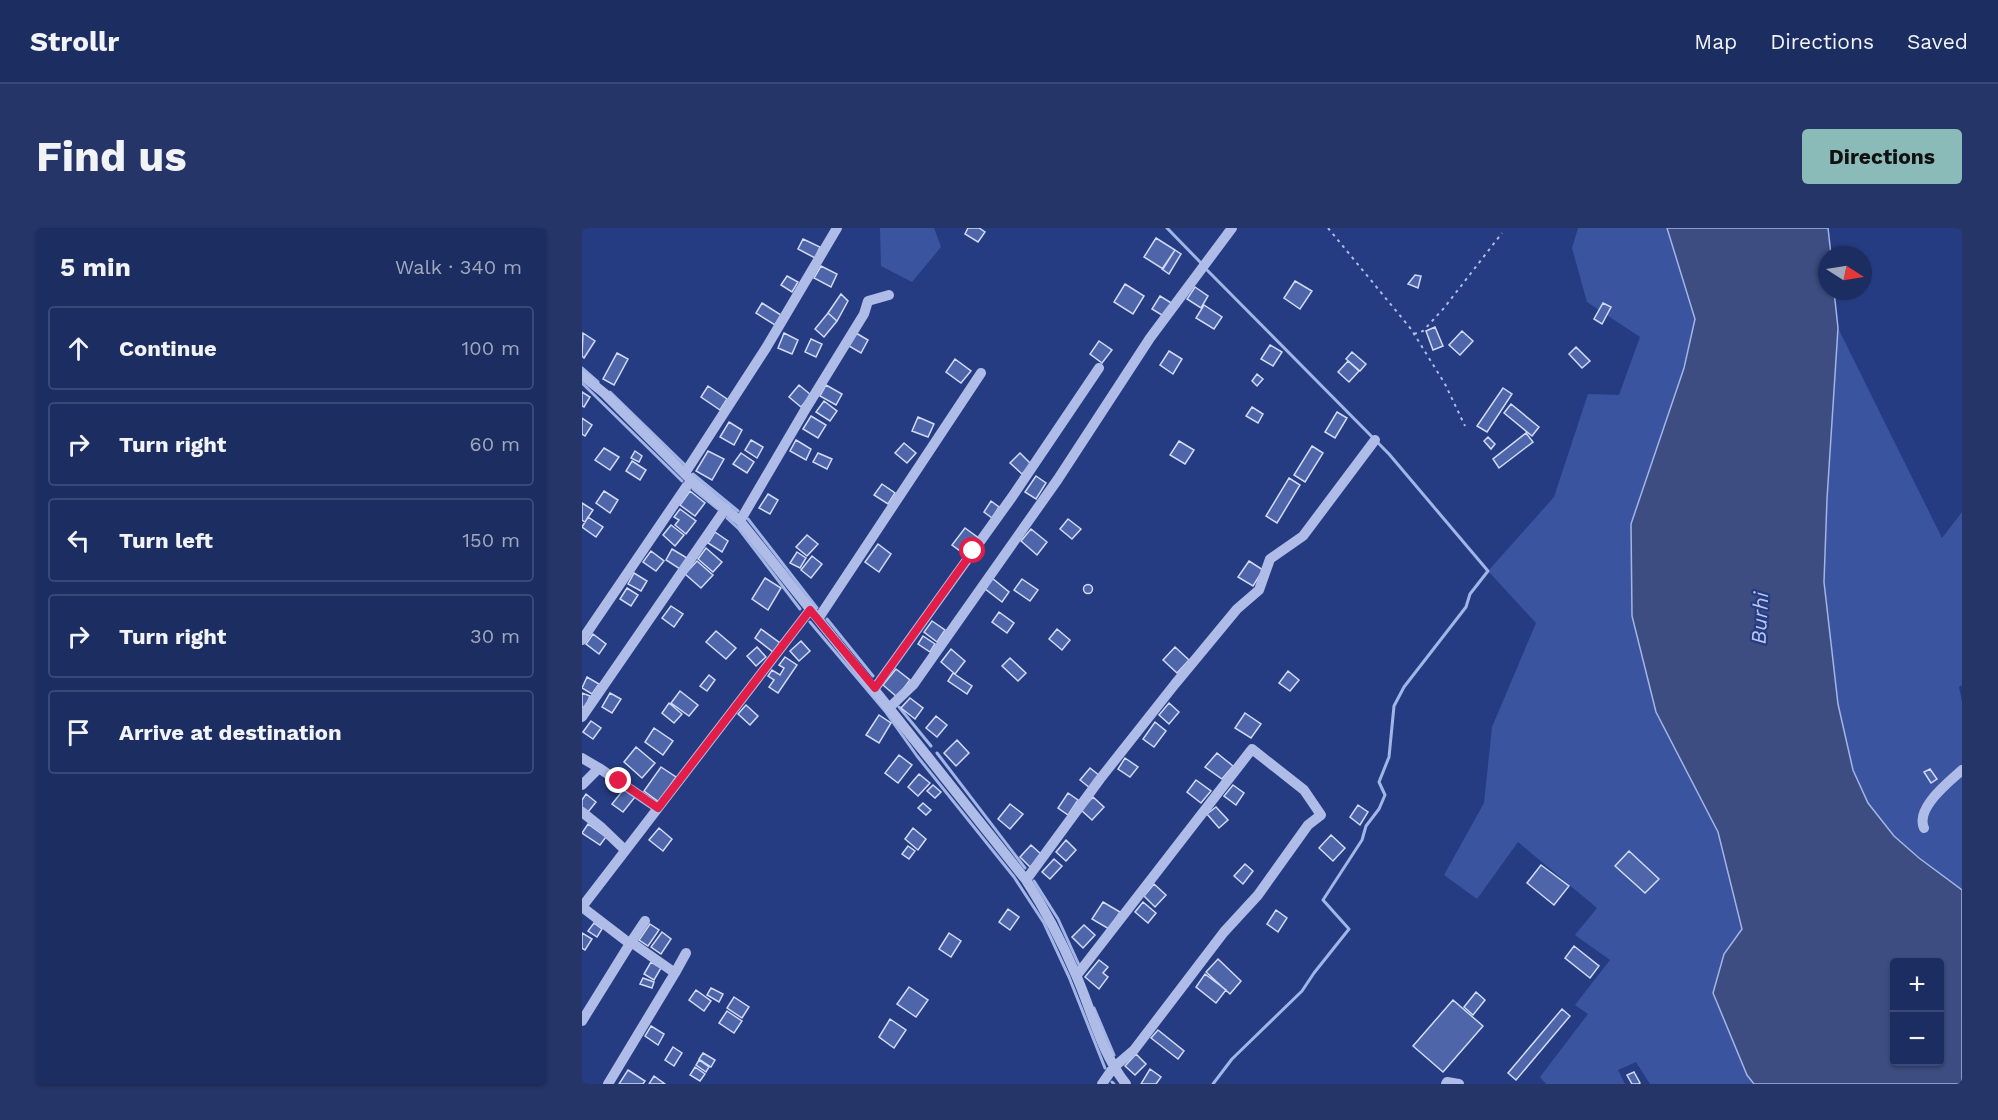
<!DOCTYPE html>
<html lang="en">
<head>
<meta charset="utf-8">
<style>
  :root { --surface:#1c2d62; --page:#253568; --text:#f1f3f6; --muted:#a0a8be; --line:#3a4977; --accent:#8bbbb9 }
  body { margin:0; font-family:"Work Sans",sans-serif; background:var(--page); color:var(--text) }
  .controls { position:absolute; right:18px; bottom:18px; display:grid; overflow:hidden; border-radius:6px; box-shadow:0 2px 4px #0004 }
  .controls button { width:54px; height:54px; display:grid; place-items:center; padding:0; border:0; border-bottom:2px solid var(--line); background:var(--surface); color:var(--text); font:30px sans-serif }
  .compass { position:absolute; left:1236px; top:18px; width:54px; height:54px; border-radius:50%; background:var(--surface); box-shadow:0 2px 4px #0004; rotate:102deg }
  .stop { position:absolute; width:18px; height:18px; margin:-14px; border:4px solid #e11d48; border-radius:50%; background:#fff }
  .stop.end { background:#e11d48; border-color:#fff; box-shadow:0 2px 6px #0008 }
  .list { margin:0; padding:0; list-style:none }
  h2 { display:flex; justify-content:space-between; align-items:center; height:78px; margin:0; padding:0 24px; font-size:26px }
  h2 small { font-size:20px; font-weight:400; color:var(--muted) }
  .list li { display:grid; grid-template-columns:39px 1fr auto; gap:18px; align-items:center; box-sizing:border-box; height:84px; margin:0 12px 12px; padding:0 12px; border:2px solid var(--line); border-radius:6px }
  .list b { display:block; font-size:22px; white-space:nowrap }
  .list em { font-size:20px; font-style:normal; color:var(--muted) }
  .icon { flex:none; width:33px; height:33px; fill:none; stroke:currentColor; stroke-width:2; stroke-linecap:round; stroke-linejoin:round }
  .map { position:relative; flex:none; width:1380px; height:856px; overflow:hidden; border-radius:6px }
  header { display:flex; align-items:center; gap:36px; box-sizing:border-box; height:84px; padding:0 30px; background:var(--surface); border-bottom:2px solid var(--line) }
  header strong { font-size:28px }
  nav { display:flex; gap:33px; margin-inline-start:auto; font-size:21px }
  .intro { display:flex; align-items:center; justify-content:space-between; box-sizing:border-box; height:144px; padding:0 36px }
  h1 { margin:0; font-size:42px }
  .button { padding:15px 27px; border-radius:6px; background:var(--accent); color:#111; font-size:21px; font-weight:700 }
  main { display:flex; gap:36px; padding:0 36px }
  aside { flex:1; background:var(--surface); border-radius:6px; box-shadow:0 2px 4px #0004 }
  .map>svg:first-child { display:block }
  .green { fill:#3a549f }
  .water { fill:#3d4d81; stroke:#a2b5e7; stroke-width:1.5; fill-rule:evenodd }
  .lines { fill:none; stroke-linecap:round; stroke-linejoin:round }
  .stream { stroke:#a2b5e7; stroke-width:3 }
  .building { fill:#4e65aa; stroke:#d1daf5; stroke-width:1.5 }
  .path { stroke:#aebce7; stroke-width:2; stroke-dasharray:3 4.5; stroke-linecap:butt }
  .minor { stroke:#aebce7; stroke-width:10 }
  .route { stroke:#e11d48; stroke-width:8 }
  .labels { text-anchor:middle; stroke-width:4.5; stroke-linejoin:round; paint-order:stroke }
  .water-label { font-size:21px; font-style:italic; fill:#b9c7ee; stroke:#263c82 }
</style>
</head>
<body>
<header>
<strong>Strollr</strong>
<nav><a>Map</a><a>Directions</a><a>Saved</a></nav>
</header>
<div class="intro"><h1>Find us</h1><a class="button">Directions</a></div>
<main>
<aside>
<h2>5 min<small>Walk · 340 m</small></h2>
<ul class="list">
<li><svg class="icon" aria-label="ahead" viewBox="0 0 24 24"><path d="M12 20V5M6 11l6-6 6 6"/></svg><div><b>Continue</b></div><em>100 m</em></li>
<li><svg class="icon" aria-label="right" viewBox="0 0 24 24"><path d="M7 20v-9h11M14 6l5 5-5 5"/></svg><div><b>Turn right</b></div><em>60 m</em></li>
<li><svg class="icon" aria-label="left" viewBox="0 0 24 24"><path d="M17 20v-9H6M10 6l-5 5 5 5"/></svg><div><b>Turn left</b></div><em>150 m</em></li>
<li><svg class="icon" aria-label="right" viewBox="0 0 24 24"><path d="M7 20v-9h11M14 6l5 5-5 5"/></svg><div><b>Turn right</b></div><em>30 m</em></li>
<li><svg class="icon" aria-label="arrive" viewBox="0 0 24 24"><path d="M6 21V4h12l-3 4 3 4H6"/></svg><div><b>Arrive at destination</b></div></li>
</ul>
</aside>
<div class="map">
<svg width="1380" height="856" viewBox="0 0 1380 856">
  <rect width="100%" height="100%" fill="#263c82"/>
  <path class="green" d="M298,0h54l7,19 -29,35 -31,-16z
    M996,0h89l28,91 -11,49 -53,156 25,188 62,120 24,97 -18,25 -11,39 34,82 7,9h-104l-14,-22 -18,8 7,14h-79l-6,-7 48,-63 -13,-9 35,-45 -35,-25 22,-27 -79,-66 -41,57 -33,-24 40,-72 8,-76 44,-104 -48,-52 66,-74 34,-103 31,1 21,-58 -53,-35 -15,-54z
    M1256,100l104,210 20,-26v173l-3,2 3,15v188l-43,-32 -25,-22 -26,-33 -15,-33 -15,-66 -14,-122 3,-83z"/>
  <path class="water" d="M1085,0h161l3,27h-4v36h7l4,37 -11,171 -3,83 14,122 15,66 15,33 26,33 25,22 43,32v194h-208l-7,-9 -34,-82 11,-39 18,-25 -24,-97 -62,-120 -24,-96 -1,-92 53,-156 11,-49zM1312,734h46v100h-46z"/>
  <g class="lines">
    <path class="stream" d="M585,0l35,36
      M624,41l183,185 99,117 -18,23 -4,13 -62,80 -10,19 -5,51 -10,25 6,13 -6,14 -13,17 -4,14 -39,60 26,29 -35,44 -12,18 -70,68 -19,25
      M0,140l16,14
      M0,155l100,98
      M28,164l74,72
      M111,246l45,37
      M111,261l25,20
      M145,290l12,11 61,80
      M166,291l69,89
      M245,391l46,57
      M228,394l75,89 32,45 97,121 30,46 25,54 36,91
      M317,479l32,39
      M355,525l88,115
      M452,653l24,38 21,46
      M512,780l20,47
      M530,854l2,2"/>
  </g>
  <path class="building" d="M386,0h11l6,4 -7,10 -13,-8z
    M574,10l19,12 -12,19 -19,-12z
    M221,11l17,8 -5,11 -17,-9z
    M593,22l6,4 -12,20 -7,-5z
    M239,38l16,8 -6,13 -17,-9z
    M833,47l6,1 -3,12 -10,-4z
    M205,48l11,6 -6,10 -11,-7z
    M713,53l17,10 -12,18 -16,-11z
    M543,56l19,12 -11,18 -19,-12z
    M613,59l13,9 -7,12 -14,-9z
    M259,66l7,7 -11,20 -9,-8z
    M578,68l13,8 -8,13 -13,-8z
    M180,75l19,12 -6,10 -19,-12z
    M1021,75l8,4 -9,17 -8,-5z
    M622,77l18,12 -8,12 -18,-11z
    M246,85l9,8 -13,16 -9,-8z
    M853,99l8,19 -10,4 -7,-19z
    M880,103l11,10 -13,14 -11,-10z
    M1,105l12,8 -11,17 -2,-2z
    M202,105l14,7 -6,14 -14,-6z
    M274,105l12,7 -7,13 -12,-7z
    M229,111l11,5 -6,13 -11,-5z
    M517,113l13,9 -10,13 -12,-9z
    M688,117l12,7 -9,14 -12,-7z
    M994,119l14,14 -8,7 -13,-14z
    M587,123l13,8 -9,15 -13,-9z
    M770,124l14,12 -6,7 -14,-12z
    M35,125l11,6 -14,26 -11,-6z
    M373,131l16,12 -10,12 -15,-11z
    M766,133l11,10 -10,11 -11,-10z
    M675,146l6,5 -6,7 -5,-5z
    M217,157l12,10 -10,12 -12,-10z
    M244,157l16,9 -6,11 -16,-9z
    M126,158l19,13 -7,11 -19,-13z
    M921,160l9,6 -25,38 -10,-6z
    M0,164l8,5 -6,10 -2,-1z
    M242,173l13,10 -7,10 -14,-9z
    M929,176l28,23 -7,9 -28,-23z
    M670,179l11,7 -5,9 -12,-7z
    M755,184l10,6 -12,20 -10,-6z
    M229,188l15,9 -8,13 -15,-9z
    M336,189l16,7 -6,13 -16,-6z
    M0,190l10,7 -7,11 -3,-2z
    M147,194l13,8 -8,15 -14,-8z
    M944,205l7,9 -34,26 -6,-9z
    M906,209l7,7 -4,5 -7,-8z
    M169,212l12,7 -6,11 -12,-8z
    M214,212l15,9 -5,11 -16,-9z
    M597,213l15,9 -9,14 -15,-9z
    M322,215l12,10 -9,10 -12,-10z
    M730,218l11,7 -18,29 -11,-7z
    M22,220l15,9 -9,13 -15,-10z
    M53,223l7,5 -3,6 -8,-4z
    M126,223l16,8 -12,21 -16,-9z
    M159,225l13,9 -7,11 -14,-9z
    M236,225l14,6 -5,10 -14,-7z
    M438,225l11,11 -9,10 -12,-11z
    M50,233l14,9 -6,10 -14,-9z
    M454,248l10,7 -10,16 -11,-7z
    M707,250l11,7 -23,38 -11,-7z
    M300,256l13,9 -7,11 -14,-9z
    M22,263l14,9 -8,13 -14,-10z
    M108,263l15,12 -10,13 -15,-11z
    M186,266l10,6 -8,14 -11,-6z
    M409,273l8,6 -7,11 -8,-6z
    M0,275l11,7 -8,12 -3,-2z
    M98,281l16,12 -10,13 -11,-9 4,-5 -5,-3z
    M6,289l15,10 -7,10 -14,-10z
    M486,291l13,10 -9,10 -12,-10z
    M89,297l13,10 -9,11 -12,-11z
    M383,300l15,11 -13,17 -15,-11z
    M449,301l16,13 -10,13 -16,-14z
    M133,304l13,9 -6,11 -14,-9z
    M225,307l11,9 -11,12 -11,-9z
    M296,316l13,10 -12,18 -14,-10z
    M124,320l16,14 -9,10 -15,-13z
    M90,321l15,9 -7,11 -14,-9z
    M69,323l13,10 -8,10 -13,-9z
    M215,324l9,6 -6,10 -10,-5z
    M230,328l10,8 -11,14 -10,-8z
    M115,333l16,14 -12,13 -16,-14z
    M667,333l14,9 -10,16 -15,-9z
    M52,345l13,8 -6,10 -13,-7z
    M183,350l16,10 -13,22 -16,-11z
    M410,350l17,14 -7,10 -18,-14z
    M440,351l16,11 -8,11 -16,-11z
    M501.5 361a4.5 4.5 0 1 1 9 0a4.5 4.5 0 1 1-9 0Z
    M45,360l11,7 -7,11 -11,-7z
    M89,378l12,8 -9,13 -12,-9z
    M417,384l15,11 -7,10 -15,-11z
    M350,393l13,9 -8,12 -13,-10z
    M179,401l19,14 -7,9 -18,-14z
    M475,401l13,11 -8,10 -13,-11z
    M134,403l20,17 -10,11 -20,-17z
    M11,406l13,10 -7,10 -13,-10z
    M341,408l12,8 -5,8 -12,-8z
    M219,413l9,10 -11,10 -9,-10z
    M175,419l9,10 -10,9 -9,-10z
    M593,419l14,13 -12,13 -14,-13z
    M369,421l14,12 -10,13 -14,-12z
    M203,429l12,8 -19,28 -9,-6 5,-7 -6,-4 4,-6 8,5 4,-7 -5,-3z
    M428,430l16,15 -8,8 -16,-15z
    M314,441l14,11 -13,17 -14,-12z
    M706,443l11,9 -9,11 -11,-8z
    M371,445l19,13 -5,8 -19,-13z
    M127,447l6,5 -8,11 -7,-5z
    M5,449l12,7 -7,10 -10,-6z
    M98,463l18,14 -9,11 -18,-13z
    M0,465l8,3 -5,12 -3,-1z
    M28,465l11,6 -9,14 -10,-6z
    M328,470l13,10 -8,11 -14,-11z
    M87,475l13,11 -8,9 -12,-10z
    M587,475l10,9 -10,12 -10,-9z
    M164,477l12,11 -8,9 -12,-11z
    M663,485l16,11 -10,14 -16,-10z
    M297,487l12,8 -12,20 -13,-8z
    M354,488l11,9 -10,12 -11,-9z
    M9,493l10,7 -8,11 -10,-7z
    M573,494l11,9 -12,16 -11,-8z
    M72,500l19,13 -10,14 -18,-13z
    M375,512l12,13 -13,13 -12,-13z
    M54,519l19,16 -13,15 -18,-16z
    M635,525l16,13 -11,13 -17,-12z
    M317,527l13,10 -14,18 -13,-10z
    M543,530l13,9 -8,10 -12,-8z
    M79,539l15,10 -17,25 -15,-11z
    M508,540l10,8 -10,12 -10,-8z
    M1348,541l7,10 -6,4 -7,-11z
    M337,546l11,9 -12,13 -10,-9z
    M614,552l15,11 -10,12 -14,-11z
    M351,557l8,7 -6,6 -8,-7z
    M651,557l11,8 -8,12 -12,-9z
    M42,561l11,8 -12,15 -11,-8z
    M486,565l10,7 -10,15 -10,-7z
    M4,566l10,8 -8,10 -6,-5v-7z
    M511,569l11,10 -12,13 -11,-10z
    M341,575l8,7 -5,5 -8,-7z
    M428,576l13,10 -13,15 -12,-10z
    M776,577l10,7 -8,13 -10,-8z
    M634,579l12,13 -9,8 -12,-14z
    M6,596l18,13 -6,8 -18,-12z
    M77,600l13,11 -9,12 -14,-11z
    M331,600l13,11 -8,11 -13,-11z
    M749,607l14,13 -12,13 -14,-13z
    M484,612l10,10 -10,11 -10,-9z
    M449,617l11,10 -12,12 -10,-10z
    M326,618l7,5 -6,8 -7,-5z
    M1047,623l30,28 -14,14 -30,-27z
    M472,631l8,7 -12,13 -8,-7z
    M663,636l8,7 -10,13 -9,-8z
    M959,637l28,21 -15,19 -27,-22z
    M572,656l12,11 -11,12 -11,-11z
    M521,674l17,10 -11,17 -17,-10z
    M561,674l13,11 -8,10 -13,-11z
    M426,681l11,8 -9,13 -11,-8z
    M694,682l11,8 -9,14 -11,-8z
    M12,695l8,6 -5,8 -9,-6z
    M68,696l9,6 -11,16 -9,-6z
    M502,697l11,10 -12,13 -11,-11z
    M80,704l9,7 -10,15 -10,-7z
    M0,705l10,6 -7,11 -3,-2z
    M367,705l12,8 -10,16 -12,-8z
    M992,718l25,20 -9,12 -25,-20z
    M636,731l23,22 -11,13 -24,-22z
    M517,732l9,7 -5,6 5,4 -9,12 -14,-12z
    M69,734l10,6 -7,12 -10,-6z
    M623,746l21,16 -10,13 -20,-16z
    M61,750l11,4 -2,6 -12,-4z
    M327,759l19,13 -12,17 -19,-13z
    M129,760l12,6 -4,8 -12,-7z
    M114,762l15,11 -7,10 -15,-11z
    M894,764l9,8 -12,15 -9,-8z
    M152,769l15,10 -7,11 -15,-10z
    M871,772l30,26 -40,46 -30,-26z
    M980,781l8,7 -54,64 -8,-7z
    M145,783l15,10 -8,12 -15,-10z
    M308,791l16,11 -12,18 -15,-11z
    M69,798l13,8 -6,11 -13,-9z
    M576,802l26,21 -6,8 -27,-21z
    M91,819l9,6 -8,13 -9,-6z
    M121,825l12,7 -4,7 -12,-8z
    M554,826l10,10 -11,11 -10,-9z
    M117,832l10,7 -3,5 -10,-7z
    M113,839l10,7 -5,7 -10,-6z
    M568,841l11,8 -5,7h-15z
    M46,842l17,11 -2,3h-24z
    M1052,844l6,11 -2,1h-6l-5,-9z
    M72,848l11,8h-16z"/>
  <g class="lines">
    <path class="path" d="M746,0l83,101 34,55 20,42
      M832,106l9,-3 21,-23 58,-75"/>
    <path class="minor" d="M0,147l22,18 88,88 48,40 286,359c20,31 36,62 50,95 16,36 25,78 50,109
      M103,245l81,-125 71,-120
      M158,293l65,-111 59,-96 4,-13 21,-6
      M236,391l163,-246
      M0,412l104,-153 6,-6
      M293,460l137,-191 87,-129
      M308,479l23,-22 145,-206 92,-141 82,-110
      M0,489l144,-209
      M0,530l17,10 -17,17
      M76,580l152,-198
      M0,584l20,16 23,22
      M1342,600c-9,-20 25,-46 38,-58
      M444,652l74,-101 75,-95 62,-75 22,-19 11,-31 33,-23 72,-96
      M0,679l76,-99 -59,-40
      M0,679l47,36
      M49,714l14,-21
      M93,745l11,-20
      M495,747l175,-226 52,41 17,25 -13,10 -50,70 -34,37 -90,118 -21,18 -11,16
      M0,793l49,-79 44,31 -67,111
      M864,856l1,-2 12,2"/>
  </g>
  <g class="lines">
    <path class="route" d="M37,553l39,27 152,-198 65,78 98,-137"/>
  </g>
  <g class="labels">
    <g class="water-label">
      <text transform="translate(1178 390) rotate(-87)" y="7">Burhi</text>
    </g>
  </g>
</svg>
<div class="controls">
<button>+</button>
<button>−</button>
</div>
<svg class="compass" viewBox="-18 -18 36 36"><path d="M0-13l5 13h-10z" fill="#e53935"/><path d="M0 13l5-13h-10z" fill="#a0a8be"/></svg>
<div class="stop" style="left:391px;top:323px"></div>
<div class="stop end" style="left:37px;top:553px"></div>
</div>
</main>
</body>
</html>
